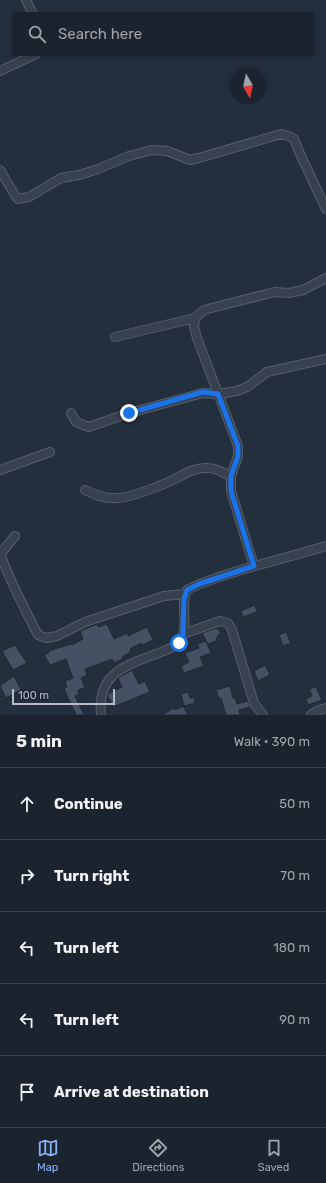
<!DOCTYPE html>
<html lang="en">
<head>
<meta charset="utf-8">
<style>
  :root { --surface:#1b232e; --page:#282f3a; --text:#f1f3f6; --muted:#a0a4aa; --line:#39404a; --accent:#8ab4f8 }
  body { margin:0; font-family:Rubik,sans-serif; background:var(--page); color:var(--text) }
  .compass { position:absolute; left:230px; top:68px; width:36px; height:36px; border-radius:50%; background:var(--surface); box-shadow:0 2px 6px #0003; rotate:171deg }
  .scale { position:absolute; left:12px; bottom:10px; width:103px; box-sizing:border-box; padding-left:4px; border:2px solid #b4bcc9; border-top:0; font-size:11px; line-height:14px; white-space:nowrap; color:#b4bcc9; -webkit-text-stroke:3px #1d2633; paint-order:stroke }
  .stop { position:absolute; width:12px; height:12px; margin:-9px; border:3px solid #1a73e8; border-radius:50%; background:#fff }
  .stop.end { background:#1a73e8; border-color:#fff; box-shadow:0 1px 4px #0008 }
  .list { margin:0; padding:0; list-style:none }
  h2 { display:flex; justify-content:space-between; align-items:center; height:52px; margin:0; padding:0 16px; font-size:17px }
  h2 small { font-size:13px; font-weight:400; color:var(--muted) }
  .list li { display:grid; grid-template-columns:26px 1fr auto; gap:12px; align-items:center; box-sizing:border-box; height:72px; padding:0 16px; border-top:1px solid var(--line) }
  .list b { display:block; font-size:15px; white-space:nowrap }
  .list em { font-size:13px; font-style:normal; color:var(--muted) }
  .icon { flex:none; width:22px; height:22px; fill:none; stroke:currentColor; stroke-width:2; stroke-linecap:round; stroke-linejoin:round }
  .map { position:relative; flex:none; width:326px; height:715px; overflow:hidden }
  .search { position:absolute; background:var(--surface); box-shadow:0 2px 6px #0003; left:12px; right:12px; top:12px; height:44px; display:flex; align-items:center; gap:10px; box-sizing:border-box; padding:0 14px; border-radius:4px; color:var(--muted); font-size:15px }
  .sheet { height:412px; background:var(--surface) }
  nav { display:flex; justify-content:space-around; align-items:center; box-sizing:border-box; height:56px; border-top:1px solid var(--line); background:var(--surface); font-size:11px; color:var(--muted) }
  nav a { display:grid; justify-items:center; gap:2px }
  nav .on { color:var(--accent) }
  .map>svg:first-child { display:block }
  .building { fill:#455162; stroke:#1f2835 }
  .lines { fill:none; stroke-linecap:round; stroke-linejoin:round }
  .minor-casing { stroke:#565f6c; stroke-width:10 }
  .minor { stroke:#38414e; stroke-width:8 }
  .route { stroke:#1a73e8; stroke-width:5 }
</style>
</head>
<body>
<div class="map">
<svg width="326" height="715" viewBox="0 0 326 715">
  <rect width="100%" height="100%" fill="#242f3e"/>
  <path class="building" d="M255,605l2,7 -14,5 -2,-6z
    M97,624l1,3 9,-3 7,15 13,-6 1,3 19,-9 6,13 -11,5 -1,-2 -11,6 1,3 -9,5 1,2 -9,4 -2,-4 -27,10 2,6 -6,3 4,10 -7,2 1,4 -4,2 9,19h-8l-12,-26 3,-2 -2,-6 8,-3 -7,-19 -16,6 -6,-10 5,-2v-2l22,-7 1,1 11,-6 -3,-8z
    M217,628l4,6 -3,1 -2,6 -8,3 -6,-11z
    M286,632l5,11 -8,3 -4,-11z
    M206,641l5,12 -11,4 4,9 -20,7 -3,-7 8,-4 -4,-9 14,-5 -2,-4z
    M15,645l12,18 -14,7 -11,-19z
    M265,665l5,10 -12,6 -4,-10z
    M132,670l7,14 6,-3 5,11 -37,15 -5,-11v-2l14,-7 -4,-9z
    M14,676l7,14 -15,8 -6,-12z
    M230,686l3,12h2l2,6 11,-3 2,6 -11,3 1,5h-14l-5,-17 -2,1 -3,-9z
    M316,687l6,13 -14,5 -2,-6 6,-3 -3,-7z
    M188,692l2,6 4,-1 1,6 -11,3 -3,-12z
    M183,706l5,9h-26l12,-7 1,2z"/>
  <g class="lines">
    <g class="minor-casing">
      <path id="minor" d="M26,0l7,14
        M0,71l36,-17
        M0,170l16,27 2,2 11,-2 32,-19 18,-3 19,-6 31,-13 23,-6 15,1 23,9 9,-2 82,-24 8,2 5,3 7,17 25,53
        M115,337l80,-19
        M71,413l5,9 13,5 40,-14 74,-20 15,1 19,-3 10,-4 20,-15 59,-13
        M0,470l50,-18
        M85,490c9,4 17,8 27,8 14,2 45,-11 59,-17 12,-6 23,-14 37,-13 8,0 16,5 23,8
        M15,536l-13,16 -1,4c10,28 24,53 37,79l8,3 11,-2 28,-14 79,-26 21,-2
        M254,566l-23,-75v-15l7,-20v-10l-41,-108 -3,-11 1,-9 9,-8 27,-7 44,-11 14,1 14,-3 23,-12
        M183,634l37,-13 8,2 4,7 22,73 9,12
        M101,715c-4,-41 23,-49 55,-61 7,-3 16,-5 22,-11 13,-11 1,-39 9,-53 13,-7 27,-11 41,-16 32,-10 65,-18 98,-28
        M311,715l6,-4 9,-3"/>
    </g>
    <use href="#minor" class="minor"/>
  </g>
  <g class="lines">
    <path class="route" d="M129,413l74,-21 15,2 20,52v10l-7,20v15l23,75 -55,18 -12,6 -3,9 -1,35 -4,9"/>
  </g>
</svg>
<svg class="compass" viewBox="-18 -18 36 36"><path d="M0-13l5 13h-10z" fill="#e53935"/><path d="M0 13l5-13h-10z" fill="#a0a4aa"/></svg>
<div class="scale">100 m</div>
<div class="stop" style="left:179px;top:643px"></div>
<div class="stop end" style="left:129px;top:413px"></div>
<div class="search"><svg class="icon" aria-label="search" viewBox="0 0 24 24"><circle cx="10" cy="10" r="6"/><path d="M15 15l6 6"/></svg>Search here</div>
</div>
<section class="sheet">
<h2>5 min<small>Walk · 390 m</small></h2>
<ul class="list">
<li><svg class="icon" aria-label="ahead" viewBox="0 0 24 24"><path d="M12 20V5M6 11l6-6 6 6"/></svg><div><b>Continue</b></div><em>50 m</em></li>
<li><svg class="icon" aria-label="right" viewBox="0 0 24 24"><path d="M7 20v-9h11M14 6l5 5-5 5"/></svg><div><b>Turn right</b></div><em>70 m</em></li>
<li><svg class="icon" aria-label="left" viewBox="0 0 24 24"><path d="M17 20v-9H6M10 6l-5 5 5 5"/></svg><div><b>Turn left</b></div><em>180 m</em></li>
<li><svg class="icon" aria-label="left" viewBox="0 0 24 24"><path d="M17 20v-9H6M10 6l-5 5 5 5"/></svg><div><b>Turn left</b></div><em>90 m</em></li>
<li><svg class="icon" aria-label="arrive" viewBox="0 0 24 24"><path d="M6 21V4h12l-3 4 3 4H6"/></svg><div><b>Arrive at destination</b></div></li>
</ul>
</section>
<nav>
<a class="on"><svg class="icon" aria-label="map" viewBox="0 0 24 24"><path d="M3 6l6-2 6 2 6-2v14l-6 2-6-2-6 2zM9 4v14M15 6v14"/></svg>Map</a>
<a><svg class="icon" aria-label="directions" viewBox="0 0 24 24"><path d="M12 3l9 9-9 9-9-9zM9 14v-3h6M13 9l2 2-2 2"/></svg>Directions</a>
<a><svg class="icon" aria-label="saved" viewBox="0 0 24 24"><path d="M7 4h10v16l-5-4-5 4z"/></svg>Saved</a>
</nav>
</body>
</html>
